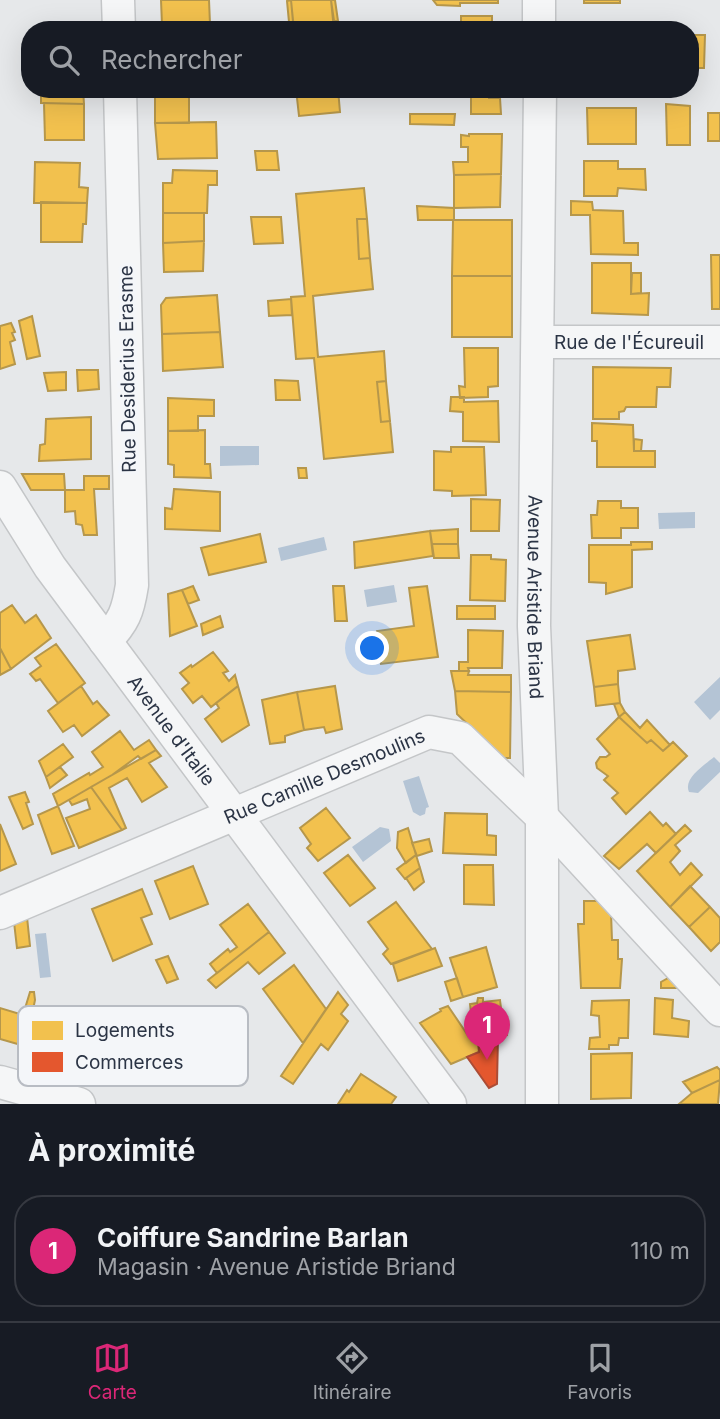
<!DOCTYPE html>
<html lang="fr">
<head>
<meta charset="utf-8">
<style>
  :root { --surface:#171b24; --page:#20242c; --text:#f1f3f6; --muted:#9ea1a6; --line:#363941; --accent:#db2777 }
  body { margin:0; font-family:Inter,sans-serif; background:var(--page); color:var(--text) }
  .you { position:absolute; left:373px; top:649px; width:24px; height:24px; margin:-18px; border:5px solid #fff; border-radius:50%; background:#1a73e8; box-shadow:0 0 0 10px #1a73e833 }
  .badge { display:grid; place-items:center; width:46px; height:46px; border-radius:50%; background:var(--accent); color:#fff; font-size:23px; font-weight:700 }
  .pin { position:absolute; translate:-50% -58px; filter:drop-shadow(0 2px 4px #0008) }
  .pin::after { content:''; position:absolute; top:37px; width:24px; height:21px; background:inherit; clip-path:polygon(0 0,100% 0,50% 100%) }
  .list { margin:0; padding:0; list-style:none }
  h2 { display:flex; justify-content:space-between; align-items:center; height:91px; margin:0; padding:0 28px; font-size:30px }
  h2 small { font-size:23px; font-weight:400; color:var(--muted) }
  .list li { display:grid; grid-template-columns:46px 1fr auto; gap:21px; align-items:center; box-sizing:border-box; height:112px; margin:0 14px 14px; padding:0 14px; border:2px solid var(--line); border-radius:28px }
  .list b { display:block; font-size:26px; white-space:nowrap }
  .list p { margin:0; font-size:23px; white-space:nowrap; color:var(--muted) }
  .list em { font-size:23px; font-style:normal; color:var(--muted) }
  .icon { flex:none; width:38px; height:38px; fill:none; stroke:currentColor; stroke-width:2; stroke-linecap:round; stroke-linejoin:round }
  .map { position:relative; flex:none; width:720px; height:1104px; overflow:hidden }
  .search { position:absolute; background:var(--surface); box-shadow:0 7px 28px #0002; left:21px; right:21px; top:21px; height:77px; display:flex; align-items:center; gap:18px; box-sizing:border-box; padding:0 24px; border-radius:28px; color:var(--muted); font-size:26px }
  .sheet { height:217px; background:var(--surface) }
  nav { display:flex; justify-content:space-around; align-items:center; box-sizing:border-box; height:98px; border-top:2px solid var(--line); background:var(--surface); font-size:19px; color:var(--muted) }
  nav a { display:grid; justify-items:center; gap:4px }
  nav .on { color:var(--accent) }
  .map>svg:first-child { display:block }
  .water { fill:#b4c4d5 }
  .homes { fill:#f2c14e; stroke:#b6974b; stroke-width:2 }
  .shops { fill:#e4572e; stroke:#ac4c35; stroke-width:2 }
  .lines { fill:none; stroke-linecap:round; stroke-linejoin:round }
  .minor-casing { stroke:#c4c6c8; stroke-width:35 }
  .minor { stroke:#f5f6f7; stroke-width:32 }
  .labels { text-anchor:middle; stroke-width:7; stroke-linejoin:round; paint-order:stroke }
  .street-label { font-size:19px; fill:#2b3445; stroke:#f4f6f9 }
  .key { fill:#f4f6f9; stroke:#b8bcc3; stroke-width:2 }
  .key-label { font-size:19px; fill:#2b3445 }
</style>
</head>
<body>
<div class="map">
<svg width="720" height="1104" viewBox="0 0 720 1104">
  <rect width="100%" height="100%" fill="#e6e8ea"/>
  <path class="water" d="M220,446h39v19l-39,1z
    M695,512v16l-36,1 -1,-16z
    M324,537l3,13 -46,11 -3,-13z
    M394,585l3,17 -30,5 -3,-17z
    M720,677v33l-10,10 -16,-18z
    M714,757l6,6v9l-22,21 -9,-1c-6,-13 14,-26 25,-35z
    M419,776l10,31 -3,1 -1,6 -5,2 -7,-4 -10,-31z
    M380,827l9,2 2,12 -28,21 -11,-15z
    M46,933l5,44 -11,1 -5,-44z"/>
  <path class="homes" d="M161,0h48l1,24 -48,1z
    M291,0h40l3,30h-40z
    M291,0l2,22h-4l-2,-21z
    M331,0h4l3,21h-4z
    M433,0h65v3h-38v3l-23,-1z
    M584,0h36v3h-36z
    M461,16h31v14h-31z
    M213,24v6h-51v-5z
    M690,35h15l-1,33h-14z
    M41,89h42l1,15 -43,-1z
    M164,89h29v2l-4,1v31h-34v-33z
    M296,89h42l2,23 -41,4z
    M471,89h18v9h11l1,16h-30z
    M44,103l40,1v36h-39z
    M666,104l24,2v39h-23z
    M587,108h49v36h-48z
    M708,113h12v28h-12z
    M410,114h45l-1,11 -44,-1z
    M216,122l1,36 -59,1 -3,-36z
    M469,134h33l-1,40 -47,1 -1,-13h15v-15h-7v-12l8,1z
    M255,151h22l2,19h-22z
    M584,161h34v8h27l1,21 -28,-2 -1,8h-33z
    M35,162l45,1 -1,24 9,1 -1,15h-53z
    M173,170l44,1v14h-9l-1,28h-44v-30h9z
    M501,174l-1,33 -46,1v-33z
    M364,188l3,31h-10l2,40 11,-1 3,31 -60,7 5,61 66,-6 2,30 -9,1 4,40 9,-1 3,31 -69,7 -10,-101 -18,1 -5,-62 14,-1 -9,-102z
    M571,201l21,1 1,8 30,1 1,32h14v12l-47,-1 -1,-39h-19z
    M41,202l46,1 -1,21h-3l-1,18h-41z
    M417,206l37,2v12h-36z
    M163,213h41v28l-41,2z
    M251,217h30l2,26 -29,1z
    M357,219h10l3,39 -11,1z
    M453,220h59v56h-60z
    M204,241l-1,30 -39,1 -1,-29z
    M711,255h9v54h-8z
    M592,263h39v31l18,-1 -1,22 -56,-2z
    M632,273h9v20l-10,1z
    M452,276h60v61h-60z
    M217,295l3,37 -58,2 -1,-29 5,-7z
    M291,299l1,16 -23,1 -1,-15z
    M32,316l8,40 -13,3 -8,-38z
    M11,323l4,9 -3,1 3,7 -5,2 5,22 -15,5v-43z
    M220,332l3,35 -60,4 -1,-37z
    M464,348h34v38l-10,1v10l-28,1 -1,-12 6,1z
    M593,367l78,1 -1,19h-13l-1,20h-30l-2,4 -5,1v7h-26z
    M77,370h21l1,19 -21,2z
    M66,372v18l-18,1 -4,-18z
    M275,380l23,1 2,19h-24z
    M386,381l4,40 -9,1 -4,-40z
    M451,397h13v5l34,-1 1,41 -36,-1v-29l-13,-1z
    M168,398l46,2v16h-16v15h-30z
    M91,417v42l-52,2 1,-16 5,-1 1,-25z
    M592,423l41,2 1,26h21v16h-58v-26h-5z
    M205,430v34h5l1,14 -37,-1v-12l-6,-1v-33z
    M634,439l8,1 -1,11h-7z
    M451,447h33l2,48 -34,1v-5l-18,-1v-39l17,1z
    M298,468h8l1,10h-8z
    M22,474h42l1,16h-34z
    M84,476h25v13h-15l3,46h-13l-2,-10 -6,-1 -1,-13 -10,1v-22h19z
    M174,489l46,3v39l-55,-2v-21l7,1z
    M471,499l29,1 -1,31h-28z
    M598,501h23v7h17v20h-17v10h-29l-1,-23h6z
    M458,529v15h-26l-2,-13z
    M430,531l3,25 -78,12 -1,-26z
    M260,534l6,28 -57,13 -8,-27z
    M631,542h21v7l-20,1v37l-26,7v-11l-17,-1v-37h42z
    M432,544h26l1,14h-25z
    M471,555h20v4l15,1 -1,41 -35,-1z
    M193,586l6,14 -11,4 -6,-14z
    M333,586h11l3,35h-12z
    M427,586l11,71 -57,7 -4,-33 37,-5 -5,-38z
    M182,590l15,36 -27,10 -2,-42z
    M12,605l13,18 11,-8 15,23 -40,31 -11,-21v-35z
    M457,606h38v13h-38z
    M220,616l3,11 -20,8 -2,-11z
    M468,630l35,1 -1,37h-34l1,3h-10v-9h9z
    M630,635l5,34 -17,2v13l-24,3 -7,-46z
    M56,644l29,39 -27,20 -18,-24 -4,2 -6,-7 11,-8 -6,-8z
    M0,648l11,21 -11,6z
    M213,652l15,19 -5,2 6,8 6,-6 3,11 -27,21 -9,-11 -9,7 -11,-14 7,-6 -9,-10 11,-8 1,2z
    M451,671h18l-1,4h43v17l-56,-1z
    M618,684l2,19 -24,3 -2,-19z
    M81,686l12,18 4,-3 12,14 -27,21 -8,-11 -11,7 -15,-21z
    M238,686l11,39 -27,17 -17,-23 14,-11 -3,-5z
    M335,686l7,43 -16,4 -2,-6 -20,3 -7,-38z
    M455,691l56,1 -1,66h-7l-46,-44z
    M297,692l7,38 -19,6v6l-15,2 -8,-44z
    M620,703l5,9 -6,5 -5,-13z
    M625,712l15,16 7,-8 23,25 -7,6 -12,-11 -4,3 -28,-26z
    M619,717l28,26 4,-3 12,11 10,-9 14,14 -61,58 -14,-16 6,-5 -14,-13 4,-4 -11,-8 -1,-5 4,-6h6l4,-3 -13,-15z
    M120,731l14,19 15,-10 7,10 -15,9 -3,-3 -26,19 -54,31 -5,-12 36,-21 1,2 13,-8 -11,-15z
    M63,744l10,13 -27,20 -7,-16z
    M156,750l5,6 -12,7 18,24 -25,15 -15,-24 -18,10 17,40 -4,2 -31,-43z
    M60,767l7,8 -17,13 -4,-11z
    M91,787l31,43 -43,18 -13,-30 24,-9 -3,-10 -15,6 -3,-5z
    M25,792l4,10 -3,1 7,21 -10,5 -14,-32z
    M58,806l16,40 -22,8 -14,-39z
    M326,808l24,30 -32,23 -11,-13 4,-4 -11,-16z
    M650,812l13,14 3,-3 10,11 -20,19 -9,-9 -28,25 -15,-13z
    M445,813l42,1v21l9,1v19l-53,-2z
    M0,824l16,40 -16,7z
    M685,825l6,6 -16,14 5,6 -10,11 10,13 11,-12 11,12 -32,32 -33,-36z
    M408,828l8,27 -10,8 -9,-15 1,-16z
    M429,839l3,12 -15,5 -5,-13z
    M348,855l27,33 -25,18 -26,-33z
    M416,855l4,13 -15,11 -8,-10z
    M464,865h29l1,40 -30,-1z
    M193,866l15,38 -38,15 -15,-38z
    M420,868l4,14 -10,8 -8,-12z
    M690,886l20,21 -21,20 -19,-20z
    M142,889l10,25 -11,4 11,26 -39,17 -21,-52z
    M584,901h17l10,12 1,27h6v19h4l-2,29h-39l-3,-64h6z
    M396,902l36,47 -41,15 -8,-10 5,-5 -20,-27z
    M248,904l21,28 -52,41 -7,-9 18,-15 2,3 7,-5 -17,-22z
    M710,907l10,11v24l-9,9 -22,-24z
    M27,917l3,29 -13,2 -3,-26z
    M269,932l16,21 -26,21 -11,-12 -32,26 -8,-8z
    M486,947l11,40 -34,10 -13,-39z
    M435,948l7,18 -44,15 -5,-17z
    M168,956l10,23 -11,4 -11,-23z
    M294,965l32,44 -23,34 -40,-54z
    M670,977l11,11h-20v-6z
    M457,978l6,19 -12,4 -6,-19z
    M30,992h4l1,8 -9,44 -4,-2 -1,3 -21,-6v-31l23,7z
    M338,992l10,13 -7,9 7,7 -20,29 -7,-6 -28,40 -12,-8z
    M478,998h5v4l17,-2 2,16h4l1,19 -33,4 -4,-35 7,-1z
    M655,998l18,2 -1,18 17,3 -1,16 -34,-3z
    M629,1000l-1,38h-9l-1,7h-9v4h-20l1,-11 10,-1 -1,-21 -8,-1 1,-14z
    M448,1006l21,31 9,1 1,14 -28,12 -31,-41 21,-12 -1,-2z
    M632,1053l-1,45 -40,1v-45z
    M717,1067l3,3v10l-28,13 -9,-11z
    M361,1074l35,23 -5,7h-53l9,-14 2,2z
    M720,1080l-2,24h-39l13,-11z"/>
  <path class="shops" d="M498,1036l-1,48 -8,4 -22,-31 12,-5 -1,-14z"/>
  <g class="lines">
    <g class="minor-casing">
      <g id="minor">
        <path d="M118,0l1,30"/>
        <path d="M539,0v30"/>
        <path id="s1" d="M540,89l-6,537 8,191v287"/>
        <path id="s2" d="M538,342h182"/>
        <path id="s3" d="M0,487l50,80 400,537"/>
        <path d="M105,641c19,-19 23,-30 27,-56l-12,-496"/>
        <path id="s4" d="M0,913l429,-181 31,6 82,79 178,193"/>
        <path d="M0,1082l79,22"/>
      </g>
    </g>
    <use href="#minor" class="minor"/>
  </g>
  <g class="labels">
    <g class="street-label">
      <text dy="7" stroke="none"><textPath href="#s2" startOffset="91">Rue de l'Écureuil</textPath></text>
      <text transform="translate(127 369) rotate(-91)" y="7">Rue Desiderius Erasme</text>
      <text dy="7" stroke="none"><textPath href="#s1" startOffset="508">Avenue Aristide Briand</textPath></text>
      <text dy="7" stroke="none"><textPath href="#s3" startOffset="298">Avenue d'Italie</textPath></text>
      <text dy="7" stroke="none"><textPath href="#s4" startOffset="352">Rue Camille Desmoulins</textPath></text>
    </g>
  </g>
  <rect x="18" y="1006" width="230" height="80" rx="10" class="key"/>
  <rect x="32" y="1021" width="31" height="19" fill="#f2c14e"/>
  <rect x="32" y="1052" width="31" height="20" fill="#e4572e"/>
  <g class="key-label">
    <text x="75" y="1037">Logements</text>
    <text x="75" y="1069">Commerces</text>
  </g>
</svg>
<div class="you"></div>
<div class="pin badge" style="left:487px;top:1060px">1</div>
<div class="search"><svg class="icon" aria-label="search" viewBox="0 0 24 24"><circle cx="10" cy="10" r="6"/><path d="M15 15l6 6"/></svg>Rechercher</div>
</div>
<section class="sheet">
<h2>À proximité<small></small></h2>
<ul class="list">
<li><span class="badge">1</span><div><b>Coiffure Sandrine Barlan</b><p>Magasin · Avenue Aristide Briand</p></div><em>110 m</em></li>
</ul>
</section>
<nav>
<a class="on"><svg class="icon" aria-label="map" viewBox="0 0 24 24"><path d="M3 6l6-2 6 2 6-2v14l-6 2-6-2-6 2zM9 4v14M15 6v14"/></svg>Carte</a>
<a><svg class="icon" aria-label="directions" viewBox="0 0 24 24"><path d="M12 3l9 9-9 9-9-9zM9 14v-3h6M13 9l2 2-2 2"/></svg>Itinéraire</a>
<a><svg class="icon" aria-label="saved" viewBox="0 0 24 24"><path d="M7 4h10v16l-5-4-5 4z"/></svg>Favoris</a>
</nav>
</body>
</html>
